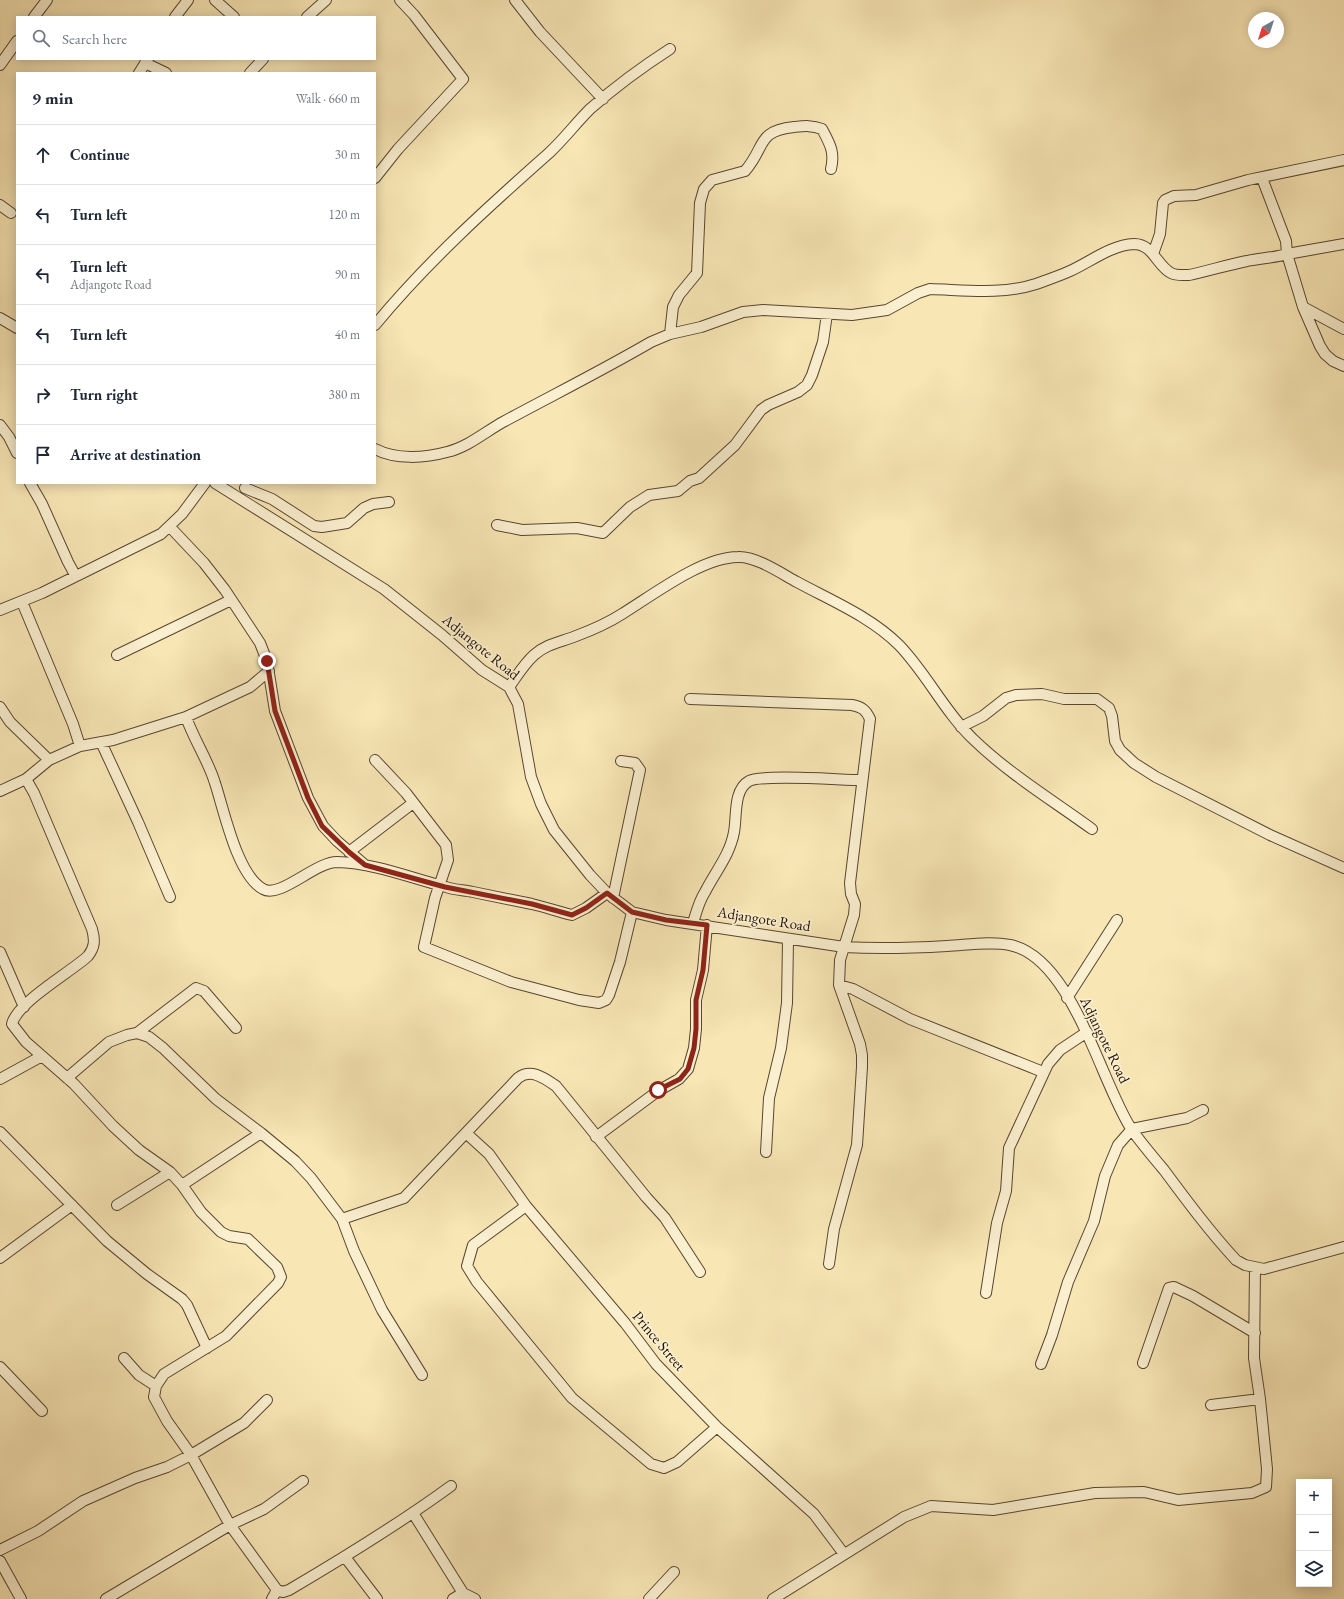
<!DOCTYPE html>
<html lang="en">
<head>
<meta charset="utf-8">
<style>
  :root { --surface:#fff; --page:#f6f6f7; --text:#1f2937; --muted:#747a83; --line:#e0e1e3 }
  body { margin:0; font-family:"EB Garamond",serif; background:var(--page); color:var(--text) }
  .controls { position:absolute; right:12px; bottom:12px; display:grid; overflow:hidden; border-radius:0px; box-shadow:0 2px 10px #0003 }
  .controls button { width:36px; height:36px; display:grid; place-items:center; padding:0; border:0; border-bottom:1px solid var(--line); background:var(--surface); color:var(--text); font:20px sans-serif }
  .compass { position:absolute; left:1248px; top:12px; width:36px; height:36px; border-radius:50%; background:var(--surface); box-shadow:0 2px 10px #0003; rotate:219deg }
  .stop { position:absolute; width:12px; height:12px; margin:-9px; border:3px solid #8f2418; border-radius:50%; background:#fff }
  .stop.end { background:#8f2418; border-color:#fff; box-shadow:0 1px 4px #0008 }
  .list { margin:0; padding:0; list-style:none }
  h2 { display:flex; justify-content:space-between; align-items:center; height:52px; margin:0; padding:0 16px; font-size:17px }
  h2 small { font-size:13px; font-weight:400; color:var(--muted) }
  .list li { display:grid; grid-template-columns:26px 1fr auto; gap:12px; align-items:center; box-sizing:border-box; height:60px; padding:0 16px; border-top:1px solid var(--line) }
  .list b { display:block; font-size:15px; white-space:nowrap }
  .list p { margin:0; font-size:13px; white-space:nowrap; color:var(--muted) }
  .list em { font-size:13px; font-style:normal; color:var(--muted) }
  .icon { flex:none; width:22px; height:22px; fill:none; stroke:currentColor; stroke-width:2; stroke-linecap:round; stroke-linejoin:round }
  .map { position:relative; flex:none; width:1344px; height:1599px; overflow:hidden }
  .search { position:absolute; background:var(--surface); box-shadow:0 2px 10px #0003; left:16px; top:16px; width:360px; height:44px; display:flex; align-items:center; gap:10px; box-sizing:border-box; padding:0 14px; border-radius:0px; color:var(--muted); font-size:15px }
  .panel { position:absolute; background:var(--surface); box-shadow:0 2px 10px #0003; left:16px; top:72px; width:360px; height:412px; border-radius:0px }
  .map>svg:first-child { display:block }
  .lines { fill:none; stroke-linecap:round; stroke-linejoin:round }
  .minor-casing { stroke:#584630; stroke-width:12 }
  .minor { stroke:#faefcf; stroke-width:10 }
  .route { stroke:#8f2418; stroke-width:5 }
  .labels { text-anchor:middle; stroke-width:3.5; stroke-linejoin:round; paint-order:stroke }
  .street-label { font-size:15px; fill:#221104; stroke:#faefcf }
</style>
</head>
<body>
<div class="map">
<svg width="1344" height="1599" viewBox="0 0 1344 1599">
  <rect width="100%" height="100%" fill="#f8e6b5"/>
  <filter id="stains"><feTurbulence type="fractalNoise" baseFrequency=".005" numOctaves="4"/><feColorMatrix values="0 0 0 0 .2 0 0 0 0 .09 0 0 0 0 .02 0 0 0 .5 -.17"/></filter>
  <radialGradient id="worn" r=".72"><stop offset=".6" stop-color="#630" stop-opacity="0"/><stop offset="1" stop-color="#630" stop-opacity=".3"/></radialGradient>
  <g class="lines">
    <g class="minor-casing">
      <path id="minor" d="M215,0l19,17
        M515,0l25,32 63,67
        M34,17l13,-17
        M175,17l13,-17
        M307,17l19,-17
        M145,63l21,10
        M0,65l17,-24
        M139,73l9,-14
        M250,73l13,-14
        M375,178l23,-29 65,-70 -49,-64 -14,-15
        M1262,178l24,63 1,13 57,-10
        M0,205l11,8
        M1153,254l7,-20 3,-31 2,-3 9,-4 22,-1 52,-15 96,-20
        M1303,307l41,22
        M0,318l17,10
        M375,325c52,-63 113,-118 174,-172 15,-14 27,-30 41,-44 25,-22 52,-42 80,-60
        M670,334l3,-27 6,-12 18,-22 3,-70 4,-14 8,-9 33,-9c21,-24 11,-40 49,-44 10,-1 18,-2 28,2 8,15 13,23 9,40
        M0,425l9,12 8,16
        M375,449c21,11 50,9 72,3 21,-5 38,-20 56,-30 50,-27 100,-52 148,-80l19,-8 31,-7 42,-15 20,-2 89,5 35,-5 31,-17 12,-4c35,1 72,6 106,-5 11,-4 23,-8 34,-13 20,-9 41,-26 64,-27 19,0 23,22 37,29 6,3 12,2 18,2 19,-4 38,-10 58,-14 13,-3 27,-3 40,-7l16,53 17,39 5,8 8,7 11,5
        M30,483l12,21 26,58 7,13
        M215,483l169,106 58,46 40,35 27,17 9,17 13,73 10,27 13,26 36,45 17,18 25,19 34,8 178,27c34,2 69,1 103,-1 20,-1 43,-5 63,-1 63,13 91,139 122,185 10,14 21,27 32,40 23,31 46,62 72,90l9,5 19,4 80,-22
        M245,488l27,11 42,27 8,1 25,-4 17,-15 9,-4 16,-2
        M497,525l25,5 55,-2 26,5 27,-26 19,-12 29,-4 12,-10 9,-3 36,-33 26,-35 7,-5 30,-13 9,-7 5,-10 11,-33 4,-28
        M170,527l34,36 21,27 35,53 7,18 8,50 33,87 15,28 14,15 28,24
        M22,602l51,122 7,22
        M0,610l42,-17 119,-59 21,-20 23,-31
        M117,655l114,-55
        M269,671l-19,16 -64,30 -73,23 -33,6 -31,14 -23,19 8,14 58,136c3,11 3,18 -4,27 -17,16 -71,46 -76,68l14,18 48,42 39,42 26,24 31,22 12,13 19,27 20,20 8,4 19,3 29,28 4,10 -3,6 -52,53 -62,38 -8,12 -2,11 13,24 24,34 39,70 47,65 6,2 6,-2c56,-33 110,-66 162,-104
        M509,687c8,-11 15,-23 25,-32 12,-11 27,-13 42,-19 16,-6 32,-13 46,-22 31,-19 80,-57 116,-57 18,-1 44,17 59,25 35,19 74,35 102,63 28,29 45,66 74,94 35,34 79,61 119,90
        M690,699l162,6c10,2 14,5 18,14l-20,164 1,11 4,10 -1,11 -14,45 -1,25 21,59 2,11v12l-5,78 -23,84 -5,35
        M0,707l10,15 39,38
        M186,717c8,23 22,43 29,66 9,27 22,92 48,106 17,10 52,-27 74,-27 37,1 74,16 109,25 8,3 18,3 27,5 19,4 39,8 59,12 13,3 27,8 40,11l14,-7 21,-15
        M961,727l22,-11 23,-18 10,-3 26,-1 22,5h33l12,9 3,8 3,25 5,9 14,13 22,14 114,58 74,33
        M101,742l37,80 32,75
        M375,760l31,33 40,52 2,15 -13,38 -11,49 87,35 68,18 20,3 7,-3 3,-5 11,-33 12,-50
        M0,791l26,-12
        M349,852l64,-49
        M613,898l27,-128 -5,-7 -14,-2
        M693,923c3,-10 6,-22 12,-31 10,-20 25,-37 29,-60 3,-15 -1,-42 15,-51 14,-7 92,-1 113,-1
        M0,952l24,55
        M839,985l14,4 57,30 133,53
        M1067,998l50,-78
        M137,1033l59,-45 8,3 32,37
        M67,1078l42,-36 18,-7 10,-2 12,4 14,11 53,51 45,34 34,28 16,17 31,41 12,32 28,59 40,65
        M0,1079l42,-23
        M0,1132l107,109 40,33 35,25 5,6 20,43
        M466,1133l23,21 37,52 99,117 31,41 61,63 97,87 30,40
        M596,1137l62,-46 21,-12 9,-10 6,-21 2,-19v-29l7,-30 4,-45
        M766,1152l3,-54 12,-50 6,-45 1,-63
        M182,1185l79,-52
        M117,1205l53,-33
        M526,1206l-53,39 -6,21 10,16 95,116 79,66 13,4 13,-6 40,-35
        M342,1219l62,-21 114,-120c13,-10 26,0 38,8l90,111 19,21 35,54
        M0,1258l72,-53
        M986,1293l11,-70 9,-32 3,-43 39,-84 12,-14 27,-18
        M124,1358l15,17 17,11
        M1143,1363l26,-75 5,-1 19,9 62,37
        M1041,1364l11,-29 16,-53 26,-61 11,-45 13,-31 14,-16 55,-11 16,-8
        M0,1367l42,44
        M1211,1405l49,-6
        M413,1513l50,80
        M0,1550l38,-19 45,-30 52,-23 32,-11 24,-12 53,-32 23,-23
        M345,1557l32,42
        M0,1561l21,38
        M106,1599l124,-74 34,-16 39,-28
        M272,1599l5,-9
        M453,1599l10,-6 12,6
        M649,1599l25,-27
        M773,1599l131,-82 27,-11 62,4 102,-17 49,-1 34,8 74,-7 14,-6 1,-18 -7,-70 -6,-41 1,-90"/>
    </g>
    <use href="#minor" class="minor"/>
  </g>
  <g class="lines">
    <path class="route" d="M267,661l8,50 33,87 14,28 27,26 16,13 80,22 87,17 40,11 14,-7 21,-15 25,19 34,8 41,5 -4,45 -7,30v29l-2,19 -6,21 -8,10 -22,11"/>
  </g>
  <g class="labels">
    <g class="street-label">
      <text transform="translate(481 647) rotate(39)" y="5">Adjangote Road</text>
      <text transform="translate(764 919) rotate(9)" y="5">Adjangote Road</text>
      <text transform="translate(1105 1040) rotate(64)" y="5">Adjangote Road</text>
      <text transform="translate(659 1341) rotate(50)" y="5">Prince Street</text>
    </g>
  </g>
  <rect width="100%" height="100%" filter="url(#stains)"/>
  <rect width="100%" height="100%" fill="url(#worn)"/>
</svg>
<div class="controls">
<button>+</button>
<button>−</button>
<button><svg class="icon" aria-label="layers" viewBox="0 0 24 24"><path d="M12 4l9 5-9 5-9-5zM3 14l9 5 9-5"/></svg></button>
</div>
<svg class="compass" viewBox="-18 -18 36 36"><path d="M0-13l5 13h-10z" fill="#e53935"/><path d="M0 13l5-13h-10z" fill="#747a83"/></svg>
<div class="stop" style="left:658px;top:1090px"></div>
<div class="stop end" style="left:267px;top:661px"></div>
<div class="search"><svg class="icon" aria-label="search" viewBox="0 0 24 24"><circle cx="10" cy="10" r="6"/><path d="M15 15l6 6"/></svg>Search here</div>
<section class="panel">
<h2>9 min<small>Walk · 660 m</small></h2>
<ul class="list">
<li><svg class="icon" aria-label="ahead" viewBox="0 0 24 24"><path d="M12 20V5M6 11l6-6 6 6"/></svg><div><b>Continue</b></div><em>30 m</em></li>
<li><svg class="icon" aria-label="left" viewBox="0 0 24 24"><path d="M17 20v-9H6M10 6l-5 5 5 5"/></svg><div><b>Turn left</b></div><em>120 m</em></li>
<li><svg class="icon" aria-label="left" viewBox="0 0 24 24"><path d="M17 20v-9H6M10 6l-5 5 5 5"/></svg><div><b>Turn left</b><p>Adjangote Road</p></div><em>90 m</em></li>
<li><svg class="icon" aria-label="left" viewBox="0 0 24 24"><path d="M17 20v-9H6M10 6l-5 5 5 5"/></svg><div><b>Turn left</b></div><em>40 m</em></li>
<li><svg class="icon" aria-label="right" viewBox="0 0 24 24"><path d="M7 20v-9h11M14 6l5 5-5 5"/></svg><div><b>Turn right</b></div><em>380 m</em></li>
<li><svg class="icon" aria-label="arrive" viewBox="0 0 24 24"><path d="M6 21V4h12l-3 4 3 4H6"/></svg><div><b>Arrive at destination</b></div></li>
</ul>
</section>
</div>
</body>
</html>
